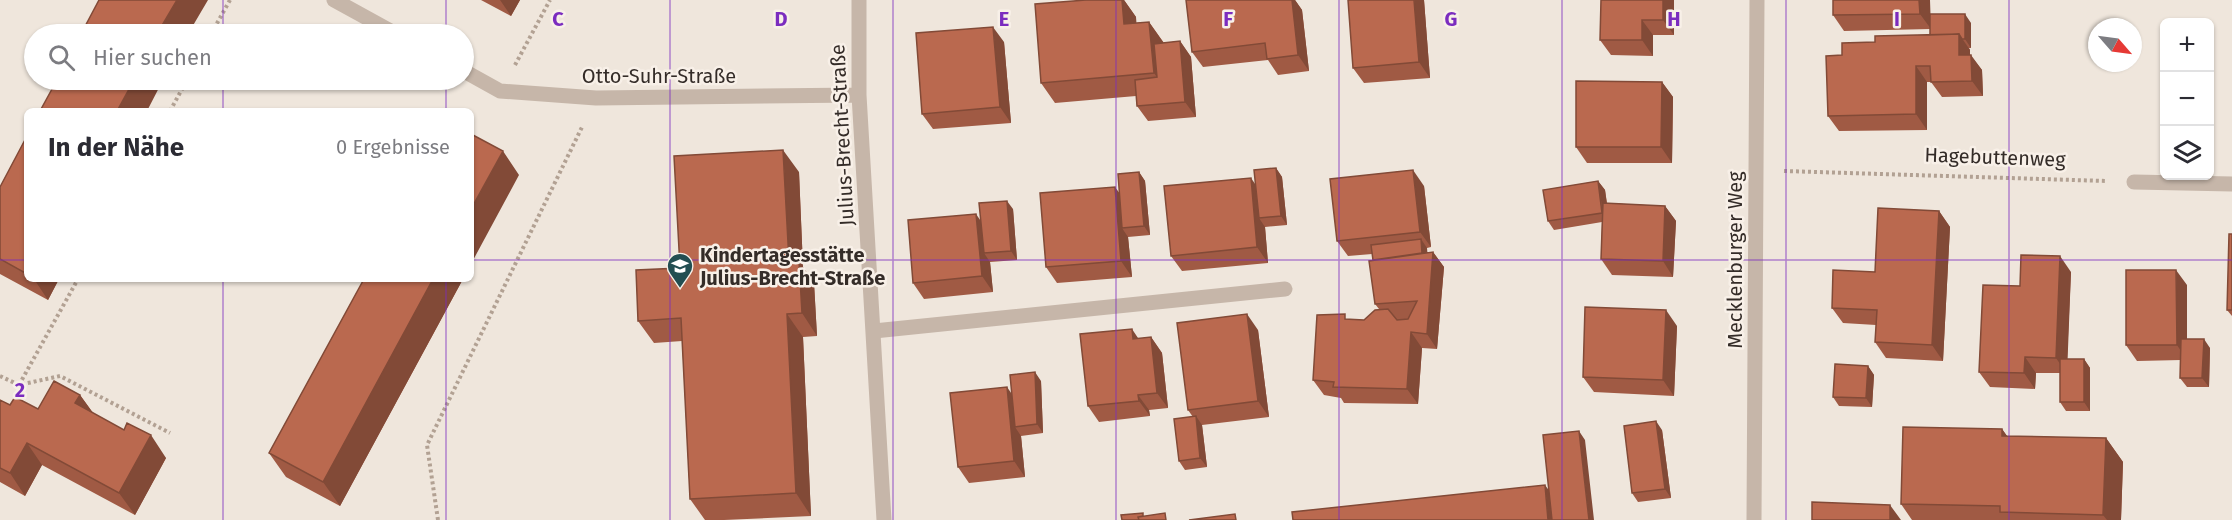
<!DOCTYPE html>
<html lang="de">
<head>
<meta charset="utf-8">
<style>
  :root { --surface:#fff; --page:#f2f2f3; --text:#2b2b33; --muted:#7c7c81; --line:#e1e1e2 }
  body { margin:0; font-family:"Fira Sans",sans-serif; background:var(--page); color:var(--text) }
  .controls { position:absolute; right:18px; top:18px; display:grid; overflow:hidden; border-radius:9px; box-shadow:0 2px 4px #0004 }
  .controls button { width:54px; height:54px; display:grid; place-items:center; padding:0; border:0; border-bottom:2px solid var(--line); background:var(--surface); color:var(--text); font:30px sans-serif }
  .compass { position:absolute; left:2088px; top:18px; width:54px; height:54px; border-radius:50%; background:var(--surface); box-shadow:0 2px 4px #0004; rotate:118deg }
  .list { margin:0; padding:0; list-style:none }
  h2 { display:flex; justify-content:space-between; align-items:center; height:78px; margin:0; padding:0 24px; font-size:26px }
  h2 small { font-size:20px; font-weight:400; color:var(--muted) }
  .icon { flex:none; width:33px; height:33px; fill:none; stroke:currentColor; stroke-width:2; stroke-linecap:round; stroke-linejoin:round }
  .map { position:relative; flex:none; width:2232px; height:520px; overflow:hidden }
  .search { position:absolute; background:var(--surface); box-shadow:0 2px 4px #0004; left:24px; top:24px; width:450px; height:66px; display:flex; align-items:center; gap:15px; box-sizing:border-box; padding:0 21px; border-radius:33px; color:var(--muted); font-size:22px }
  .panel { position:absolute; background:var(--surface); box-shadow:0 2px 4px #0004; left:24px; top:108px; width:450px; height:174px; border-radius:9px }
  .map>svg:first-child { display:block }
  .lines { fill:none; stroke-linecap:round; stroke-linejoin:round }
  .path { stroke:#b2a193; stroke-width:4; stroke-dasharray:3 3; stroke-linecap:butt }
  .lane { stroke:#c6b6a9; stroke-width:15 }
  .street { stroke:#c6b6a9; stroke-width:15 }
  .wall { fill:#a05a44 }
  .shaded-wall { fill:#824a37 }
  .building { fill:#ba694f; stroke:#824a37; stroke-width:1.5 }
  .grid { fill:none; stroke:#7b2cbf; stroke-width:1.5; stroke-opacity:0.55 }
  .labels { text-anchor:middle; stroke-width:5; stroke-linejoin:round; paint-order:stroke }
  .street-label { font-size:20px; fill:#342c28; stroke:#f8f0e8 }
  .poi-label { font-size:20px; font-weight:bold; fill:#342c28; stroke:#f8f0e8; text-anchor:start }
  .grid-label { font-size:20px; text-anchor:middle; font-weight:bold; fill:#7b2cbf; stroke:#f8f0e8; stroke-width:5; stroke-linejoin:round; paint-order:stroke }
</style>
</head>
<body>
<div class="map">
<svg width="2232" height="520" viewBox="0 0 2232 520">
  <rect width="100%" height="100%" fill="#efe6dc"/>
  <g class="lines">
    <path class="path" d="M211,34l19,-34
      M515,65l35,-65
      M170,111l17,-31
      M1784,171l322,10
      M0,376l19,9 41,-9 110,57
      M19,385l59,-106
      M438,520l-11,-75 156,-320"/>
    <path class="lane" d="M874,331l411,-42"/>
    <path class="street" d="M334,0l62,34
      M859,0v95l25,425
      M464,71l36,20 96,7 263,-3
      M2134,182l98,2
      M1754,520l3,-520"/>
  </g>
  <path class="wall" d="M481,0h39l-9,16z
    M1086,0h38l12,17v6l13,-1 15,21 16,-2 11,16 5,60 -48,4 -11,-15 -1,-10 -81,7 -14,-20z
    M1186,0h109l7,10 7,61 -31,4 -10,-15 -65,7 -11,-15z
    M1424,0l6,78 -66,5 -11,-15z
    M1601,0h73v35h-21v21l-42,-1 -11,-15z
    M1833,0h97v14l41,9v25h-2l1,2v5l12,15 1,26 -41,1 -11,-15h-4v48l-88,1 -11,-15 14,-61 88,-20v-6l-86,2 -11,-16z
    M1004,42l7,81 -78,6 -11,-15z
    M1662,82l11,15 -1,66h-85l-11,-16z
    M27,136v143h32l-11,21 -48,-26v-87z
    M1276,168l6,9 5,48 -22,2 3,36 -86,8 -11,-15z
    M799,172l4,95 11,16 3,53 -14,1 8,179 -87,4h-19l-15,-21 -8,-158 -28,2 -16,-22 42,-53z
    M1139,172l6,9 5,54 -22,2 4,40 -75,6 -11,-16 74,-73z
    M1598,181l7,9 2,13 58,3 11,15 -3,56 -61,-2 -11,-16 1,-37 -48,8 -6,-9z
    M1424,186l7,61 -4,1v4h6l11,15 -7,82 -15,-1 -4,56 -74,-1 -3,-5 -17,-3 -11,-15 36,-60h15l15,-11 -4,-5 -3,-50 -24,2 -11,-15z
    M1013,209l4,51 -27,2 3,30 -69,7 -11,-16 68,-63z
    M1939,211l11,16 -7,134 -57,-3 -11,-16 1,-17 -33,-2 -11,-15 43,-36z
    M2232,234v82l-5,-6z
    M2071,272l-4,87h17l6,9v43h-24l-6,-9v-29h-24l-1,16 -45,-2 -11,-15 41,-86z
    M364,279h99l-123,227 -54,-29 -17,-24z
    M2187,285v54l23,9 -1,39h-22l-7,-9 1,-18 -44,1 -11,-16z
    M1677,326l-3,70 -80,-4 -11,-15z
    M1258,330l11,87 -67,8 5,42 -22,3 -6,-9 14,-44 -5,-7z
    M1151,337l11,16 6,55 -19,2 1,6 -51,6 -11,-16 51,-67z
    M1868,366l6,9 -2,32 -33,-1 -6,-9z
    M1041,381l2,52 -22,3 4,41 -56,6 -11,-16 54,-73z
    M80,395l13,18 73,45 -31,57 -93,-50 -17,31 -25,-14v-82l10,5 28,4z
    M2002,429l5,7 99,2 17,24 -2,58h-209l-11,-16z
    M1662,430l9,68 -33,4 -6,-9z"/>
  <path class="shaded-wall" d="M177,0h31l-20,34h-31z
    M500,0h20l-9,16z
    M1122,0h2l12,17 2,26 -14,-19z
    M1292,0h3l7,10 7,61 -11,-16z
    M1414,0h10l6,78 -11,-16z
    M1663,0h11v35l-11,-15z
    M1919,0h11l1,29 -11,-15z
    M1965,14l6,9v25l-6,-9z
    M1642,20l11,15v21l-11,-16z
    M1149,22l14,20 5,51 -14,-20z
    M993,27l11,15 7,81 -11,-16z
    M1959,34l11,16v21l-11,-16z
    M1180,41l11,16 5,60 -11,-15z
    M1971,55l11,15 1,26 -11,-15z
    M1916,66l11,16v48l-11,-16z
    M134,80h29l-16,31h-30z
    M1662,82l11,15 -1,66 -11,-16z
    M783,150l16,22 4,95 11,16 3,53 -15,-23 -13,-52z
    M503,151l16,24 -48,89v-55z
    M1276,168l6,9 5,48 -6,-9z
    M1413,170l11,16 7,61 -11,-15z
    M1139,172l6,9 5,54 -6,-9z
    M1251,178l11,16 -3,24 6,9 3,36 -11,-16z
    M1598,181l7,9 4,31 -6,-8z
    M1115,187l11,15 -4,26 6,9 4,40 -11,-16z
    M1007,201l6,8 4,51 -6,-9z
    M1665,206l11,15 -3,56 -10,-16z
    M1939,211l11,16 -7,134 -11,-16z
    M976,214l11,16 -3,23 6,9 3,30 -11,-16z
    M1421,239l6,9 2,23 -6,-9z
    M1433,252l11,15 -7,82 -10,-15z
    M2060,256l11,16 -4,102 -11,-16z
    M2176,270l11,15v75l-10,-15z
    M34,279h25l-11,21z
    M433,279h30l-123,227 -17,-24z
    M1666,310l11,16 -3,70 -11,-16z
    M787,314l16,23 8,179 -15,-23z
    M1247,314l11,16 11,87 -11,-16z
    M1132,329l10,15 -9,-5z
    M1411,332l11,16 -4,56 -11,-15z
    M1151,337l11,16 6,55 -11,-15z
    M2204,339l6,9 -1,39 -7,-9z
    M2025,357l11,16 -1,16 -11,-16z
    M2084,359l6,9v43l-6,-9z
    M1868,366l6,9 -2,32 -6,-9z
    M1035,372l6,9 2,52 -6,-9z
    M1007,387l11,16 -3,24 6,9 4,41 -11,-16z
    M80,395l16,22 -21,-14z
    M1138,395l11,15 1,6 -11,-15z
    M1196,416l6,9 5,42 -7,-9z
    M1656,421l6,9 9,68 -6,-9z
    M2002,429l17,24 -17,-17z
    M1579,431l6,9 9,80h-5z
    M151,435l15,23 -31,57 -16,-22z
    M2106,438l17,24 -2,58h-14l-4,-5z
    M27,443l15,22 -17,31 -15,-23z
    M1545,485l11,15 2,20h-10z
    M1890,505l11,15h-11z"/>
  <path class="building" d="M99,0h78l-20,34h-76z
    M1086,0h36l2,24 25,-2 5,51 -113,10 -6,-79z
    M1186,0h106l6,55 -31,4 -2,-16 -73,9z
    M1348,0h66l5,62 -66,6z
    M1601,0h62v20h-21v20h-42z
    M1833,0h86l1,14 -87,1z
    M1930,14h35v25h-3l-3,-5 -29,1z
    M993,27l7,80 -78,7 -6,-81z
    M1959,34v21h12l1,26 -41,1 -1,-16h-14v48l-88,2 -2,-60 16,-1v-12l33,-1v-6z
    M1180,41l5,61 -48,4 -2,-26 22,-3 -3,-33z
    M57,80h77l-17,31h-77z
    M1576,81l86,1 -1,65h-85z
    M471,134l32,17 -32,58z
    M27,136v138l-27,-15v-72z
    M783,150l6,111h10l3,52 -15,1 9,179 -106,6 -9,-181 -43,3 -2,-51 44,-2 -6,-112z
    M1276,168l5,48 -22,2 -5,-48z
    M1413,170l7,62 -83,9 -7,-62z
    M1139,172l5,54 -22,2 -4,-54z
    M1251,178l6,69 -86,9 -7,-70z
    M1598,181l4,32 -54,8 -5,-31z
    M1115,187l6,74 -75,6 -6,-74z
    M1007,201l4,50 -27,2 -5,-50z
    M1603,203l62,3 -2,55 -62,-2z
    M1878,208l61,3 -7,134 -57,-3 2,-32 -45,-2 1,-38 42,2z
    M976,214l6,62 -69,7 -5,-63z
    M2229,234h3v76h-5z
    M1421,239l1,14 -49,7 -2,-15z
    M1433,252l-6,82 -16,-2 -4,57 -74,-2 1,-5 -21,-2 4,-65 28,-1v5l19,1 11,-10 13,-1 9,11 11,-1 9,-18 -42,3 -6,-43z
    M2021,255l39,1 -4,102 -31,-1 -1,16 -45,-1 4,-87 37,1z
    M2126,270h50l1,75h-51z
    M364,279h69l-110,203 -54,-29z
    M1585,307l81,3 -3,70 -80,-3z
    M1247,314l11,87 -70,9 -11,-87z
    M1132,329l1,10 18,-2 6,56 -19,2 1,6 -51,5 -8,-72z
    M2181,339h23l-2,39h-22z
    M2060,359h24v43h-24z
    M1835,364l33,2 -2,32 -33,-1z
    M1035,372l2,52 -22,3 -5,-52z
    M54,381l26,14 -5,8 49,27 3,-7 24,12 -32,58 -92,-50 -17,30 -10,-5v-68l10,5 5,-8 23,12z
    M1007,387l7,74 -56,6 -8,-74z
    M1196,416l4,42 -21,3 -5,-42z
    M1656,421l9,68 -33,4 -8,-67z
    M1903,427l99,2v7l104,2 -3,77 -103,-3v-6l-99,-2z
    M1579,431l10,89h-37l-9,-85z
    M1545,485l3,35h-255l-1,-8z
    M1812,502l78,3v15h-78z
    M1143,513v3l-5,1 1,3h-17l-1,-5z
    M1165,513l1,7h-27l-1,-3z
    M1235,514l1,6h-47z"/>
  <path class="grid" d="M223,0v34M446,0v34M670,0v520M893,0v520M1116,0v520M1339,0v520M1562,0v520M1786,0v520M2009,0v520M223,80v31M446,80v31M0,260h27M471,260h1761M223,279v241M446,279v241"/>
  <defs>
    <g id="school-pin" transform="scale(1.35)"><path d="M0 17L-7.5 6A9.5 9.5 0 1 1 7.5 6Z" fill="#224e52" stroke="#f8f0e8"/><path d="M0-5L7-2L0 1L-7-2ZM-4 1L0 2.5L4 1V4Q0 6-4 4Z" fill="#fff"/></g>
  </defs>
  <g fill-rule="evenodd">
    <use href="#school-pin" x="680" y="266"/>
  </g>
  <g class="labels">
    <g class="street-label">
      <text x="659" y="83">Otto-Suhr-Straße</text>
      <text transform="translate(842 135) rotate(-93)" y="7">Julius-Brecht-Straße</text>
      <text transform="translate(1995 157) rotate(2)" y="7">Hagebuttenweg</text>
      <text transform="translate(1735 260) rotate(-90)" y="7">Mecklenburger Weg</text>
    </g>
    <g class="poi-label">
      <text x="700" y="262">Kindertagesstätte<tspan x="700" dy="23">Julius-Brecht-Straße</tspan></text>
    </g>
  </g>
  <g class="grid-label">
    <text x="558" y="26">C</text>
    <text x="781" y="26">D</text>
    <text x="1004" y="26">E</text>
    <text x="1228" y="26">F</text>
    <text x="1451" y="26">G</text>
    <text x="1674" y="26">H</text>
    <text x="1897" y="26">I</text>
    <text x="20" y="397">2</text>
  </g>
</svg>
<div class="controls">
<button>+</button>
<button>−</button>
<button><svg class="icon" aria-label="layers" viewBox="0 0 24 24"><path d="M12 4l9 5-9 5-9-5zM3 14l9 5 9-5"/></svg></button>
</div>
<svg class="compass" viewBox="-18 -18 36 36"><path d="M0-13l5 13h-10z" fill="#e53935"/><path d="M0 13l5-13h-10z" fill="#7c7c81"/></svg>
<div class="search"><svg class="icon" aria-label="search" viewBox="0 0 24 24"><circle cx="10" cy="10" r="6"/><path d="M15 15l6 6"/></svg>Hier suchen</div>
<section class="panel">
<h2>In der Nähe<small>0 Ergebnisse</small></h2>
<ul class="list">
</ul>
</section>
</div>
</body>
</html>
